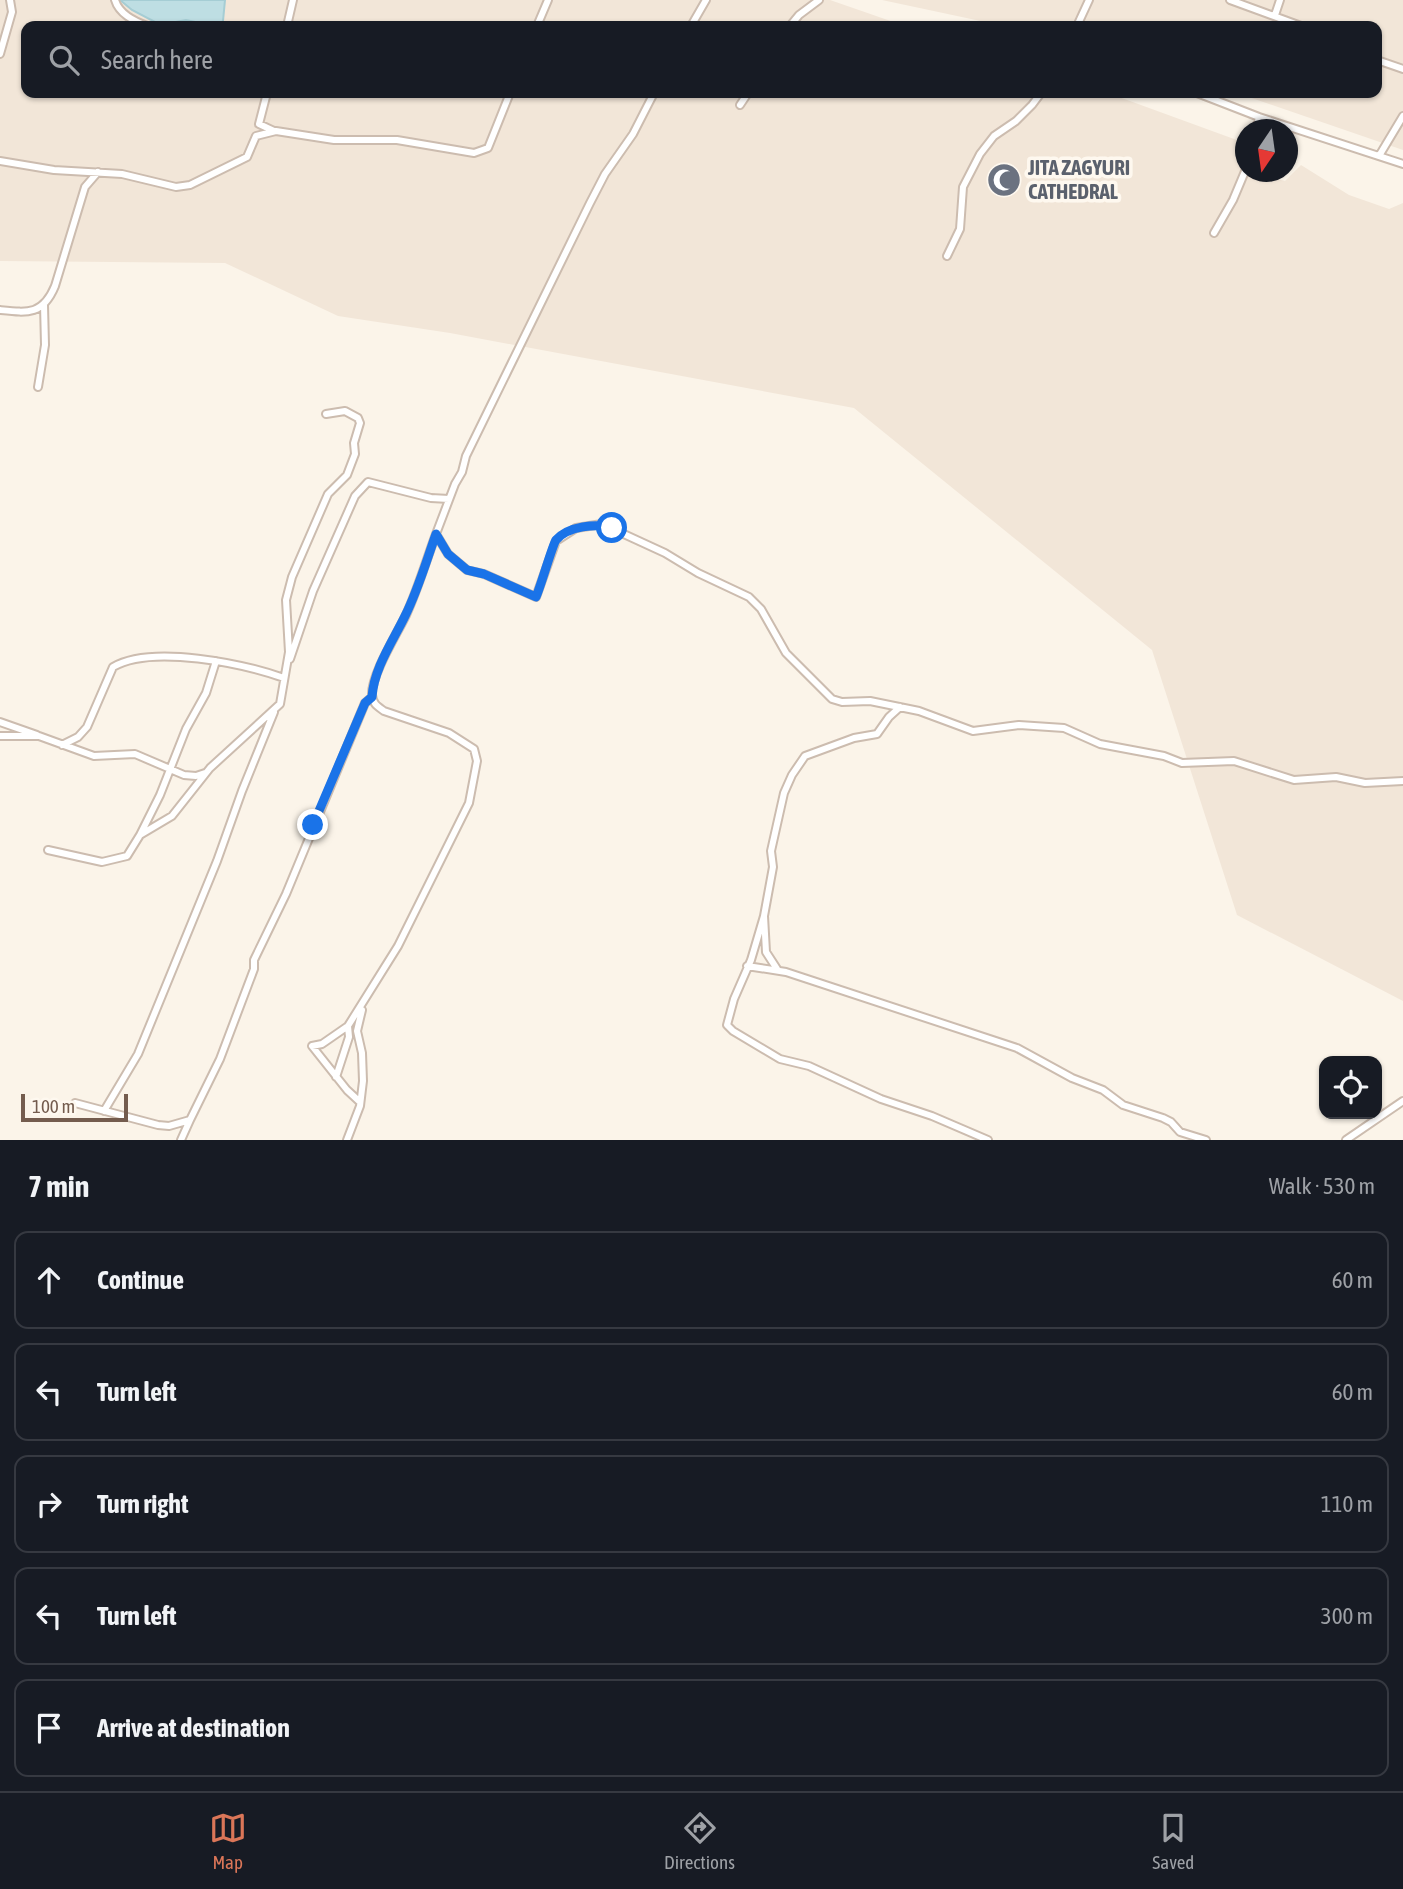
<!DOCTYPE html>
<html lang="en">
<head>
<meta charset="utf-8">
<style>
  :root { --surface:#171b24; --page:#242831; --text:#f1f3f6; --muted:#9ea1a6; --line:#363941; --accent:#db7658 }
  body { margin:0; font-family:"Asap Condensed",sans-serif; background:var(--page); color:var(--text) }
  .controls { position:absolute; right:21px; bottom:21px; display:grid; overflow:hidden; border-radius:14px; box-shadow:0 2px 5px #0004 }
  .controls button { width:63px; height:63px; display:grid; place-items:center; padding:0; border:0; border-bottom:2px solid var(--line); background:var(--surface); color:var(--text); font:35px sans-serif }
  .compass { position:absolute; left:1235px; top:119px; width:63px; height:63px; border-radius:50%; background:var(--surface); box-shadow:0 2px 5px #0004; rotate:193deg }
  .scale { position:absolute; left:21px; bottom:18px; width:107px; box-sizing:border-box; padding-left:7px; border:4px solid #745c4e; border-top:0; font-size:19px; line-height:24px; white-space:nowrap; color:#745c4e; -webkit-text-stroke:5px #fef8ef; paint-order:stroke }
  .stop { position:absolute; width:21px; height:21px; margin:-16px; border:5px solid #1a73e8; border-radius:50%; background:#fff }
  .stop.end { background:#1a73e8; border-color:#fff; box-shadow:0 2px 7px #0008 }
  .list { margin:0; padding:0; list-style:none }
  h2 { display:flex; justify-content:space-between; align-items:center; height:91px; margin:0; padding:0 28px; font-size:30px }
  h2 small { font-size:23px; font-weight:400; color:var(--muted) }
  .list li { display:grid; grid-template-columns:46px 1fr auto; gap:21px; align-items:center; box-sizing:border-box; height:98px; margin:0 14px 14px; padding:0 14px; border:2px solid var(--line); border-radius:14px }
  .list b { display:block; font-size:26px; white-space:nowrap }
  .list em { font-size:23px; font-style:normal; color:var(--muted) }
  .icon { flex:none; width:38px; height:38px; fill:none; stroke:currentColor; stroke-width:2; stroke-linecap:round; stroke-linejoin:round }
  .map { position:relative; flex:none; width:1403px; height:1140px; overflow:hidden }
  .search { position:absolute; background:var(--surface); box-shadow:0 2px 5px #0004; left:21px; right:21px; top:21px; height:77px; display:flex; align-items:center; gap:18px; box-sizing:border-box; padding:0 24px; border-radius:14px; color:var(--muted); font-size:26px }
  .sheet { height:651px; background:var(--surface) }
  nav { display:flex; justify-content:space-around; align-items:center; box-sizing:border-box; height:98px; border-top:2px solid var(--line); background:var(--surface); font-size:19px; color:var(--muted) }
  nav a { display:grid; justify-items:center; gap:4px }
  nav .on { color:var(--accent) }
  .map>svg:first-child { display:block }
  .residential { fill:#f2e6d8 }
  .water { fill:#bedee3; stroke:#a5cdd4; stroke-width:2 }
  .lines { fill:none; stroke-linecap:round; stroke-linejoin:round }
  .minor-casing { stroke:#ccbcaf; stroke-width:10 }
  .minor { stroke:#fff; stroke-width:6 }
  .route { stroke:#1a73e8; stroke-width:9 }
  .labels { text-anchor:middle; stroke-width:7; stroke-linejoin:round; paint-order:stroke }
  .worship-label { font-size:21px; font-weight:bold; fill:#5b616d; stroke:#fef8ef; text-anchor:start }
</style>
</head>
<body>
<div class="map">
<svg width="1403" height="1140" viewBox="0 0 1403 1140">
  <rect width="100%" height="100%" fill="#fbf4e9"/>
  <path class="residential" d="M0,0h830l75,26h-879v67h1082l137,50 1,29h20v4l19,5 16,-16 48,30 40,14 14,-6v798l-166,-86 -85,-265 -298,-242 -404,-75 -112,-17 -113,-53 -225,-2z
    M882,0h521v150l-166,-57h140v-67h-373z"/>
  <path class="water" d="M120,0h105l-2,21 -9,5 -28,-6 -21,4 -10,-2 -23,-12z"/>
  <g class="lines">
    <g class="minor-casing">
      <path id="minor" d="M115,0c4,14 19,21 32,26
        M1230,0l71,26
        M1275,15l5,-15
        M287,26l6,-26
        M537,26l11,-26
        M691,26l15,-26
        M790,26l9,-11 20,-15
        M1077,26l12,-26
        M0,54l12,-42 -2,-12
        M1377,60l26,9
        M267,93l-8,31 15,7
        M654,93l-21,41 -28,40 -15,29 -124,253 -4,16 -7,12 -19,50 12,20 19,16 17,4 52,23 20,-56 20,-13 26,-4 63,29 33,20 51,24 12,12 25,44 46,46 10,3 28,-1 49,10 54,20 46,-6 45,3 36,16 64,12 18,7 52,-2 60,19 42,-3 29,6 38,-2
        M1197,93l62,24 144,47
        M740,105l8,-12
        M1256,130l3,-13
        M1379,156l24,-40
        M0,161l54,9 68,4 54,13 14,-2 57,-28 9,-21 20,-5 58,9h63l77,13 14,-5 22,-55
        M1214,233l19,-33 13,-31
        M947,256l13,-27 3,-42 17,-33 14,-18 22,-15 16,-16 9,-12
        M0,310c28,3 43,5 55,-24l30,-99 13,-15
        M38,387l7,-42 -1,-40
        M290,659l23,-68 42,-95 13,-14 63,16 18,1
        M0,722l37,13
        M0,736h39l55,20 41,-2 49,21 12,1 9,-3
        M62,745l16,-8 9,-10 26,-60c39,-23 131,-3 171,11
        M140,835l20,-40 26,-66 20,-36 10,-32
        M48,850l54,12 25,-6 13,-21 32,-19 38,-48 70,-64 9,-52 -3,-52 6,-23 36,-83 19,-19 8,-21 -1,-11 6,-20 -2,-5 -13,-7 -19,3
        M764,916l-13,44 -17,39 -7,26 6,6 47,28 29,7 72,33 51,17 56,24
        M747,966l39,6 231,76 55,30 31,12 20,15 40,13 8,4 9,10 26,8
        M777,969l-11,-17 -2,-36 9,-49 -2,-16 13,-58 8,-18 13,-19 49,-18 23,-4 12,-17 11,-10
        M336,1077l13,-40 -1,-11
        M360,1102l-13,-12 -35,-44 10,-2 26,-18 50,-80 71,-143 8,-42 -3,-12 -25,-16 -65,-22c-7,-5 -11,-7 -12,-16 -1,-20 25,-61 34,-80 12,-26 20,-54 30,-81
        M75,1103l83,22 11,1 21,-6 30,-61 34,-90v-9l32,-66 79,-191 7,-6
        M104,1111l34,-57 79,-193 25,-70 32,-79
        M181,1140l9,-20
        M347,1140l13,-34 3,-25 -1,-28 -5,-22 5,-21
        M1346,1140l57,-39"/>
    </g>
    <use href="#minor" class="minor"/>
  </g>
  <g class="lines">
    <path class="route" d="M313,825l52,-122 7,-6c2,-29 21,-56 33,-81 13,-26 21,-54 31,-82l12,20 19,16 17,4 52,23c5,-11 16,-51 20,-57 12,-14 41,-17 56,-12"/>
  </g>
  <defs>
    <g id="mosque-disc" transform="scale(1.75)"><circle r="9.5" fill="#6b7280" stroke="#fef8ef"/><path d="M3.5-4.9A6 6 0 1 0 3.5 4.9A5 5 0 1 1 3.5-4.9Z" fill="#fff"/></g>
  </defs>
  <g fill-rule="evenodd">
    <use href="#mosque-disc" x="1004" y="180"/>
  </g>
  <g class="labels">
    <g class="worship-label">
      <text x="1028" y="175">JITA ZAGYURI<tspan x="1028" dy="24">CATHEDRAL</tspan></text>
    </g>
  </g>
</svg>
<div class="controls">
<button><svg class="icon" aria-label="locate" viewBox="0 0 24 24"><circle cx="12" cy="12" r="6"/><path d="M12 2v4M12 18v4M2 12h4M18 12h4"/></svg></button>
</div>
<svg class="compass" viewBox="-18 -18 36 36"><path d="M0-13l5 13h-10z" fill="#e53935"/><path d="M0 13l5-13h-10z" fill="#9ea1a6"/></svg>
<div class="scale">100 m</div>
<div class="stop" style="left:612px;top:528px"></div>
<div class="stop end" style="left:313px;top:825px"></div>
<div class="search"><svg class="icon" aria-label="search" viewBox="0 0 24 24"><circle cx="10" cy="10" r="6"/><path d="M15 15l6 6"/></svg>Search here</div>
</div>
<section class="sheet">
<h2>7 min<small>Walk · 530 m</small></h2>
<ul class="list">
<li><svg class="icon" aria-label="ahead" viewBox="0 0 24 24"><path d="M12 20V5M6 11l6-6 6 6"/></svg><div><b>Continue</b></div><em>60 m</em></li>
<li><svg class="icon" aria-label="left" viewBox="0 0 24 24"><path d="M17 20v-9H6M10 6l-5 5 5 5"/></svg><div><b>Turn left</b></div><em>60 m</em></li>
<li><svg class="icon" aria-label="right" viewBox="0 0 24 24"><path d="M7 20v-9h11M14 6l5 5-5 5"/></svg><div><b>Turn right</b></div><em>110 m</em></li>
<li><svg class="icon" aria-label="left" viewBox="0 0 24 24"><path d="M17 20v-9H6M10 6l-5 5 5 5"/></svg><div><b>Turn left</b></div><em>300 m</em></li>
<li><svg class="icon" aria-label="arrive" viewBox="0 0 24 24"><path d="M6 21V4h12l-3 4 3 4H6"/></svg><div><b>Arrive at destination</b></div></li>
</ul>
</section>
<nav>
<a class="on"><svg class="icon" aria-label="map" viewBox="0 0 24 24"><path d="M3 6l6-2 6 2 6-2v14l-6 2-6-2-6 2zM9 4v14M15 6v14"/></svg>Map</a>
<a><svg class="icon" aria-label="directions" viewBox="0 0 24 24"><path d="M12 3l9 9-9 9-9-9zM9 14v-3h6M13 9l2 2-2 2"/></svg>Directions</a>
<a><svg class="icon" aria-label="saved" viewBox="0 0 24 24"><path d="M7 4h10v16l-5-4-5 4z"/></svg>Saved</a>
</nav>
</body>
</html>
